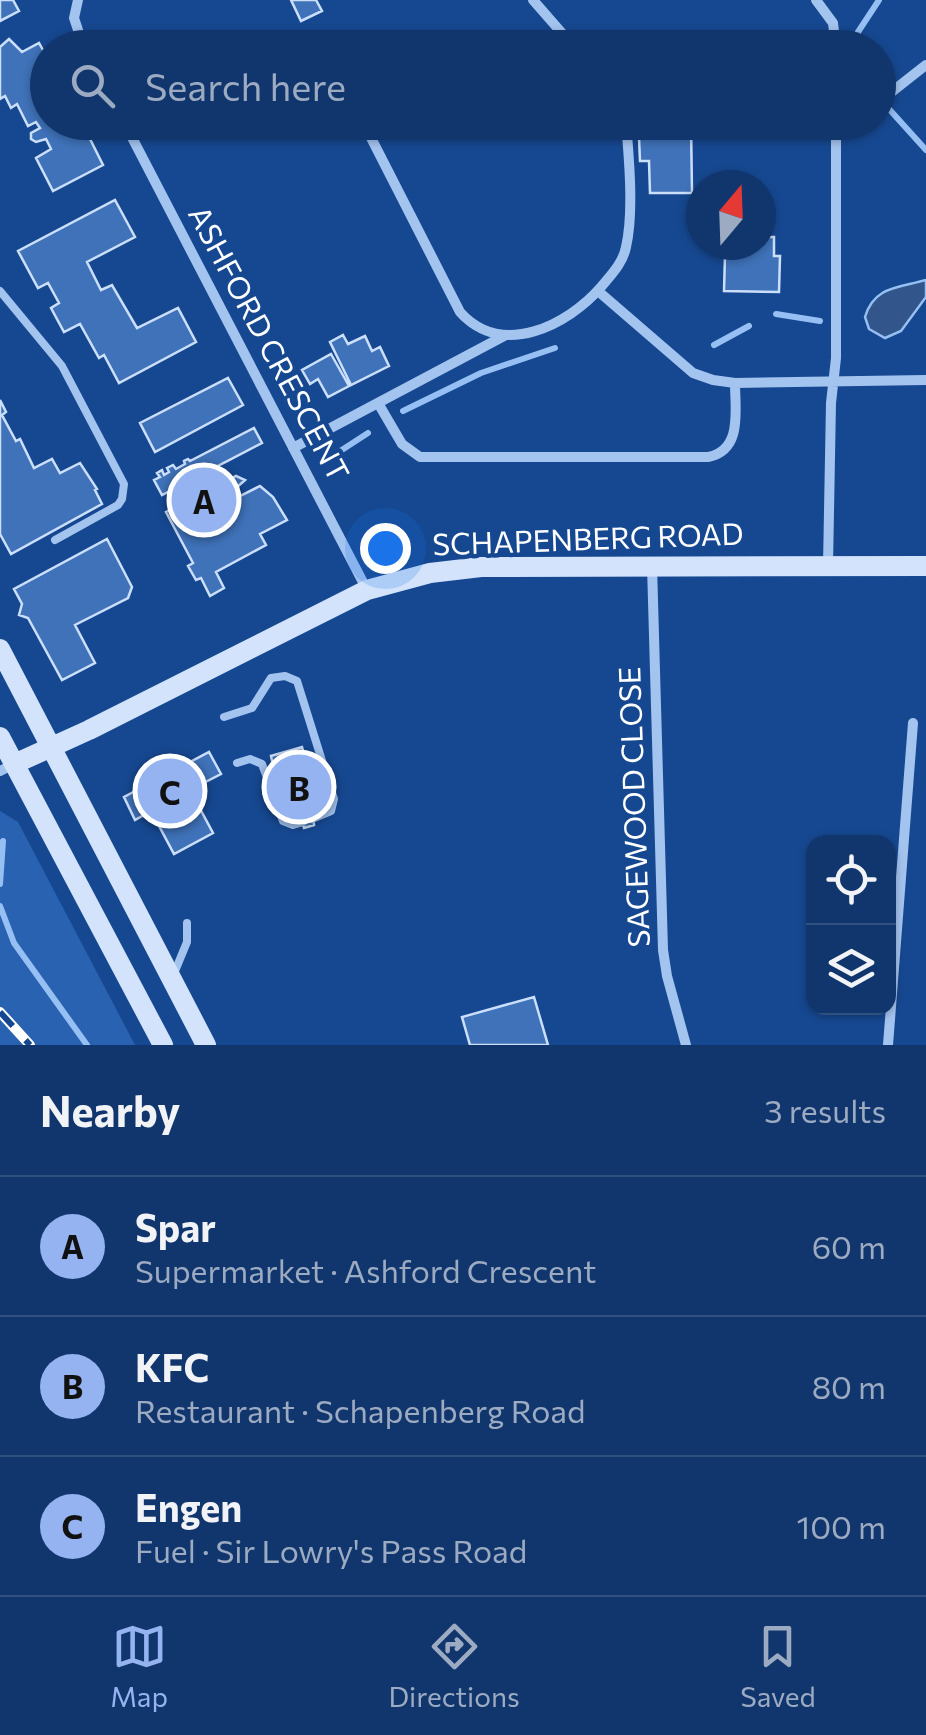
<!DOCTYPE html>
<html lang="en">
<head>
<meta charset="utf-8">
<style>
  :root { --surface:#10366d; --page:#193e72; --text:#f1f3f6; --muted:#9cabc2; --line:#305080; --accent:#95b2f1 }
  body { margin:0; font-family:Commissioner,sans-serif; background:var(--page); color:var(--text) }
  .controls { position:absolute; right:30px; bottom:30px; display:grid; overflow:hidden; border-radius:20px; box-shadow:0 2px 8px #0004 }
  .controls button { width:90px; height:90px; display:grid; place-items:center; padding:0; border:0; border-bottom:2px solid var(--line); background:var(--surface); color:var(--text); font:50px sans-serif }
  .compass { position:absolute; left:686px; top:170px; width:90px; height:90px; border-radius:50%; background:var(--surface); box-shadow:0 2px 8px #0004; rotate:19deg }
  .you { position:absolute; left:385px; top:548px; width:35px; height:35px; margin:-25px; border:8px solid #fff; border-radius:50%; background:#1a73e8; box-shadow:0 0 0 15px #1a73e833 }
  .badge { display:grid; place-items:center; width:65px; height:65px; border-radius:50%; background:var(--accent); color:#111; font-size:32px; font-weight:700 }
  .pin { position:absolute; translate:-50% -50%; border:5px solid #fff; box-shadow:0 2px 10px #0006 }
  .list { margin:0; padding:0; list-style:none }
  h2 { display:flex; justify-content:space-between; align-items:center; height:130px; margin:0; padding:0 40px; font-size:42px }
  h2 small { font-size:32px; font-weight:400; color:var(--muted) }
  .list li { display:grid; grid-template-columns:65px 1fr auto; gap:30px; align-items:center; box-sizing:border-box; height:140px; padding:0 40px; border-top:2px solid var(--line) }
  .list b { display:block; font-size:38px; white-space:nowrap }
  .list p { margin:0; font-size:32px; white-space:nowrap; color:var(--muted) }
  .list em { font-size:32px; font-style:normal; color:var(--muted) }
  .icon { flex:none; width:55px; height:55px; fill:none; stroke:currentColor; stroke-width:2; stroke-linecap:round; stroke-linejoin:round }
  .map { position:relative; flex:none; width:926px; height:1045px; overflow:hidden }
  .search { position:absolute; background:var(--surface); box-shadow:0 2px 8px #0004; left:30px; right:30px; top:30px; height:110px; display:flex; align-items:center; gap:25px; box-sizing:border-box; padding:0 35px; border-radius:55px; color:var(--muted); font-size:38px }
  .sheet { height:550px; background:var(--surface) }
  nav { display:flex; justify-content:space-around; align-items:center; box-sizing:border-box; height:140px; border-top:2px solid var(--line); background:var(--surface); font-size:28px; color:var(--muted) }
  nav a { display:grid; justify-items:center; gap:5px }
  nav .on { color:var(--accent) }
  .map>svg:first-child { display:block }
  .green { fill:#2962b0 }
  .water { fill:#32568c; stroke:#96bff3; stroke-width:2.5 }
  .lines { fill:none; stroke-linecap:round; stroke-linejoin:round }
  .stream { stroke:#96bff3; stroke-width:6 }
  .building { fill:#3f72b9; stroke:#cbdffb; stroke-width:2.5 }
  .lane { stroke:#a4c4f0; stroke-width:8 }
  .street { stroke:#a4c4f0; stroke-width:10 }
  .secondary { stroke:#d2e3fb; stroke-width:20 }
  .rail-casing { stroke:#fff; stroke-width:10 }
  .rail { stroke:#164891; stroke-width:6; stroke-dasharray:19; stroke-linecap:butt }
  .labels { text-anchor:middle; stroke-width:9; stroke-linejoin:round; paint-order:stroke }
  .street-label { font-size:30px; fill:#fff; stroke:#164891 }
</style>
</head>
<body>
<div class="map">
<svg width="926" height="1045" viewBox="0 0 926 1045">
  <rect width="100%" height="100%" fill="#164891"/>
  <path class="green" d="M0,811l18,11 117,223h-135z"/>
  <path class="water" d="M926,280v17l-25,34 -16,7 -16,-9 -4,-12c9,-31 34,-29 61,-37z"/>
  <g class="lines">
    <path class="stream" d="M858,48v-16l21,-32
      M889,109l37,41
      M776,314l44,7
      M714,345l35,-19
      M403,411l78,-38 74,-25
      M331,457l37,-24
      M0,884l3,-43
      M0,906l14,37 73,102"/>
  </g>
  <path class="building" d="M0,0h13l6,11 -19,10z
    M291,0h25l6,11 -21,10z
    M9,39l13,13 17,-9 9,16v63h24l5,14 9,-5 17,34 -50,26 -17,-33 15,-9 -5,-10 -10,3 -5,-3v-6l9,-5 -4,-6 -8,4 -11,-22 -6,4 -6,-12 -5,3v-52z
    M650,122h41l1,71h-42l-1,-32h-9l-1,-24h11z
    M115,200l20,37 -48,25 14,28 11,-5 25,43 41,-20 18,34 -77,41 -15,-28 -5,3 -19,-34 -16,8 -13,-24 8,-5 -11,-20 -10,5 -20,-37z
    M761,237h13v19h6l-1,36 -55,-1 1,-36h22v-10h14z
    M343,335l5,9 17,-8 7,15 8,-4 9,19 -38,19 -21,-43z
    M331,354l18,32 -21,11 -10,-18 -8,5 -8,-14z
    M228,378l15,27 -88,47 -15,-29z
    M0,400l6,12 -4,3 14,26 4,-2 14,29 18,-9 8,14 20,-10 17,26 -2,1 7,14 -91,50 -11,-20z
    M254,428l8,15 -100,52 -8,-15 6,-3 -3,-4 5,-3 2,5 5,-3 -2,-4 6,-3 3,4 9,-5 -1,-3 4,-2 2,2z
    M236,476l9,4 -9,8 4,8 20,-10 13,11 14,23 -27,14 6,11 -50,27 8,16 -14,8 -9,-18 -5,2 -8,-14 5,-3 -27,-51z
    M107,539l25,48 -4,11 -53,27 20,38 -33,17 -34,-62 -9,-3 3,-11 -8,-15z
    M302,747l3,10 7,-2 12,41 -12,4 2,25 -10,3 -5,-14 -10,2 -7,-24 -3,1 -8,-37z
    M209,752l12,22 -31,16 23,43 -39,21 -23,-43 -16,9 -11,-23z
    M534,997l14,48h-78l-8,-28z"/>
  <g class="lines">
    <path class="lane" d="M0,291l62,75 62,118 -2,15 -4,6 -63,35
      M224,717l28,-9 19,-30 14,-2 12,5 37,118 -3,12 -19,8
      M237,763l13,-4 12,5 21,57 10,4 10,-3
      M173,976l14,-34v-19"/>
    <path class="street" d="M78,0l-4,18 10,30
      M533,0l42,48
      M816,0l17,23 3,25
      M878,98l11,-4 37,-29
      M124,122l243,468
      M363,122l97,190c42,47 108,13 141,-25 10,-12 22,-24 25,-40 8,-34 3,-89 0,-125
      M598,291l95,82 20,7 22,3 191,-3
      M378,403l24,41 18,13h288c35,-7 27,-47 27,-74
      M293,448l211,-112
      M652,566l11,384 4,26 19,69
      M828,566l3,-163 5,-45v-236
      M0,771l14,-7
      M888,1045l25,-322"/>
    <path class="secondary" d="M0,649l206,396
      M0,737l163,308
      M14,764l75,-34 278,-140 63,-17 51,-6 445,-1"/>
    <g class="rail-casing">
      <path id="rail" d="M0,1012l30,33"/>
    </g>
    <use href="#rail" class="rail"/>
  </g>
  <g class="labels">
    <g class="street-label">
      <text transform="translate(268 344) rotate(62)" y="10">ASHFORD CRESCENT</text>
      <text transform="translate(588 540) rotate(-2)" y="10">SCHAPENBERG ROAD</text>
      <text transform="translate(635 807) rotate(-92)" y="10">SAGEWOOD CLOSE</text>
    </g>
  </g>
</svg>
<div class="controls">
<button><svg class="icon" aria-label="locate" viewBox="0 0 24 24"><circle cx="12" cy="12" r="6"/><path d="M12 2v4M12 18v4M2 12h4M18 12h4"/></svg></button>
<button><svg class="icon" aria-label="layers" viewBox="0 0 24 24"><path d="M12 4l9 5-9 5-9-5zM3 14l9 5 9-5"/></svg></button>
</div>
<svg class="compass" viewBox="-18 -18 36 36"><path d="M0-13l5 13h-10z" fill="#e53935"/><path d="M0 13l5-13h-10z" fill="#9cabc2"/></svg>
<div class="you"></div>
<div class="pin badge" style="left:204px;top:500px">A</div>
<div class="pin badge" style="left:299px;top:787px">B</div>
<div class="pin badge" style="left:170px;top:791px">C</div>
<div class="search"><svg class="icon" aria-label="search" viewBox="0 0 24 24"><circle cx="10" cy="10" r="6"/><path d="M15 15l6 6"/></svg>Search here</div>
</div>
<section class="sheet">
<h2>Nearby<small>3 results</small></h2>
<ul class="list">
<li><span class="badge">A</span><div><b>Spar</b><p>Supermarket · Ashford Crescent</p></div><em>60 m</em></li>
<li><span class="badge">B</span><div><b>KFC</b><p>Restaurant · Schapenberg Road</p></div><em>80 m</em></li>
<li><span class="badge">C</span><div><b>Engen</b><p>Fuel · Sir Lowry's Pass Road</p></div><em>100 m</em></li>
</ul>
</section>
<nav>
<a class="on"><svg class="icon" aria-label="map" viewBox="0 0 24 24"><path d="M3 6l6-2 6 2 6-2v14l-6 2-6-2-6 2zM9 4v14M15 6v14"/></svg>Map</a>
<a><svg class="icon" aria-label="directions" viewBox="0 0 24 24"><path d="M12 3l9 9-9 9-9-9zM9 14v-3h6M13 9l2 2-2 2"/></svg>Directions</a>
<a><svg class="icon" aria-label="saved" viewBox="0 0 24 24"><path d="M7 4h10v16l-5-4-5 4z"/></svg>Saved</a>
</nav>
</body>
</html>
